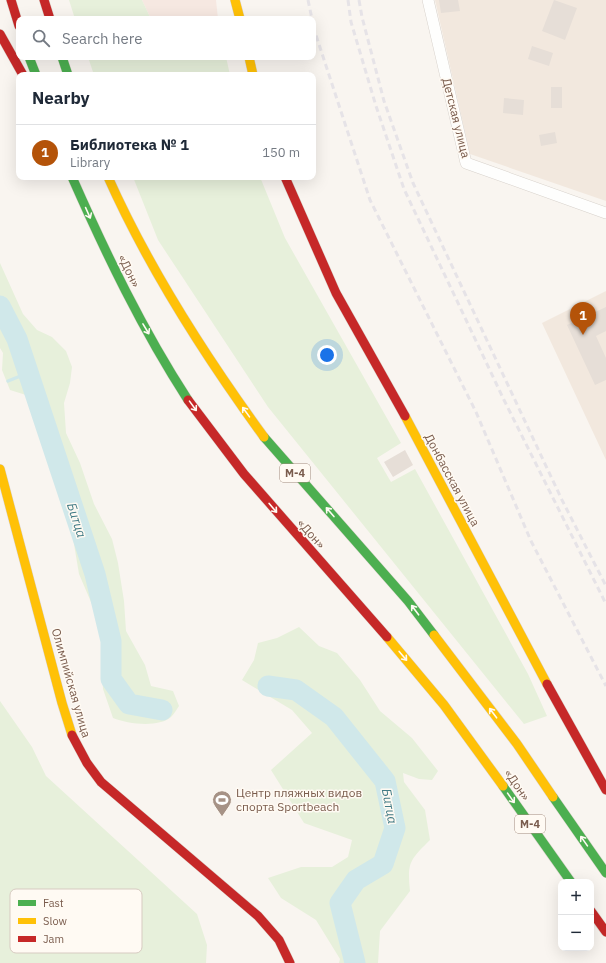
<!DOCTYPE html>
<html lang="en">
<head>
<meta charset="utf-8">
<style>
  :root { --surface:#fff; --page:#f6f6f7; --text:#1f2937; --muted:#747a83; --line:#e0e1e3; --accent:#b45309 }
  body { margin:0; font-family:"IBM Plex Sans",sans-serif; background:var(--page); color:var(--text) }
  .controls { position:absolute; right:12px; bottom:12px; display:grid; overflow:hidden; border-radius:8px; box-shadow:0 4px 16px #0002 }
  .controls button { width:36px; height:36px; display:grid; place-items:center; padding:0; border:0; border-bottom:1px solid var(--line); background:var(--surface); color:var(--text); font:20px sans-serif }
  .you { position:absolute; left:327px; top:355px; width:14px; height:14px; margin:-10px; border:3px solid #fff; border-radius:50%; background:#1a73e8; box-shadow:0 0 0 6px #1a73e833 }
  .badge { display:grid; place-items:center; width:26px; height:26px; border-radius:50%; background:var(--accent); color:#fff; font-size:13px; font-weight:700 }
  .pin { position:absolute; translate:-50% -33px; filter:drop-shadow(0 1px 2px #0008) }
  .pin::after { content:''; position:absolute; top:21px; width:14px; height:12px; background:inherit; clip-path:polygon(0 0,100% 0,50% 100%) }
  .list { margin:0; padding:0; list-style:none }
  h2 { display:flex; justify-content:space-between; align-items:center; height:52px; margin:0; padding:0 16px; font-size:17px }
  h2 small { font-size:13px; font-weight:400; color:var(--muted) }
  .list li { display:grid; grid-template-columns:26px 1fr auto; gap:12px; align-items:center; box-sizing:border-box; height:56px; padding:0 16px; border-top:1px solid var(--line) }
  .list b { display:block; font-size:15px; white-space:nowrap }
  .list p { margin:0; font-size:13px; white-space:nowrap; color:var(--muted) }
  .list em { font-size:13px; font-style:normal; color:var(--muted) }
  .icon { flex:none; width:22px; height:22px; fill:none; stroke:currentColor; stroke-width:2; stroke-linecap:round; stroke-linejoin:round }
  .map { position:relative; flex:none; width:606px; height:963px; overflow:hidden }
  .search { position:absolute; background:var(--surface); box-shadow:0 4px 16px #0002; left:16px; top:16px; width:300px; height:44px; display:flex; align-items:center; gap:10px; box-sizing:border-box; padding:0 14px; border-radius:8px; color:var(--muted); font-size:15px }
  .panel { position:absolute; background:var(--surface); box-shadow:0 4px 16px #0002; left:16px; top:72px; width:300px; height:108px; border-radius:8px }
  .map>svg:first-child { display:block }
  .residential { fill:#f2e8de }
  .commercial { fill:#f6e8e1 }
  .green { fill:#e7f0db }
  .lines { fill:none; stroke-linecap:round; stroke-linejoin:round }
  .stream { stroke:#d0e8ea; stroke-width:3.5 }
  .river { stroke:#d0e8ea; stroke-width:21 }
  .building { fill:#e6ded7 }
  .street-casing { stroke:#d7d1cb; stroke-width:12 }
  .fast-casing { stroke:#d9d2cb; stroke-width:10 }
  .slow-casing { stroke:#d9d2cb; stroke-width:10 }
  .jam-casing { stroke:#d9d2cb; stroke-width:10 }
  .street { stroke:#fefefd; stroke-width:11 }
  .fast { stroke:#4caf50; stroke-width:9 }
  .slow { stroke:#ffc107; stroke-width:9 }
  .jam { stroke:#c62828; stroke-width:9 }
  .rail { stroke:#e6e3e7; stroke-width:3; stroke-dasharray:6 4; stroke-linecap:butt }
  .oneway { stroke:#fffaf3 }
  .labels { text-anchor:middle; stroke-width:3; stroke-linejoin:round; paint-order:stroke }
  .shield { fill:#fffaf3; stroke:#a28b7f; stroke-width:1 }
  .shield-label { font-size:11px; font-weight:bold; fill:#7a5c4d }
  .street-label { font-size:12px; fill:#7a5c4d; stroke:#fffaf3 }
  .poi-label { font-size:12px; fill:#7a5c4d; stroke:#fffaf3; text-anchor:start }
  .water-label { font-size:13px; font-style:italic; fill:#437c86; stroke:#fffaf3 }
  .key { fill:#fffaf3; stroke:#d7cbc1; stroke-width:1 }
  .key-label { font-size:11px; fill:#7a5c4d }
</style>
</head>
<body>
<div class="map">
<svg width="606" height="963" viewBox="0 0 606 963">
  <rect width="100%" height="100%" fill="#f9f5f0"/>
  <path class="residential" d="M435,0h171v201l-136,-47z
    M606,291v169l-64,-137z"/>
  <path class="commercial" d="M142,0h74l2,19h-67z"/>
  <path class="green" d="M69,0h73l9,19h-76z
    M88,57h138l4,18h-136z
    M133,177h127l25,61 116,205 -24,15 14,24 24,-13 113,205 19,42 -23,8 -256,-317 -110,-167z
    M0,263l23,51 14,16 15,7 14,14 6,16 -2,16 -6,20 2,30 14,30 14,41 18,35 6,24 6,38 2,30 19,34 6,21 22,5 6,15c-2,3 -5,8 -8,11 -13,11 -43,7 -58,1l-10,-29 -1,-21 2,-18 -7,-34 -18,-42 -6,-36 -14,-48 -13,-33 -20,-62 -16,-5 -8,-20 1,-17 -3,-5z
    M299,627l20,19 18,7 23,27 20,31 32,27 26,33 -6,9 -13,-1 -16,-6 1,9 21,28 5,30c-20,20 -23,22 -20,51l-30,40 -2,32h-39l1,-4 -24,-39 -35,-22 -13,-20 33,-11h31l16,-10 4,-17 -48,-17 -33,-53 41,-37 -20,-23 -50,-30 12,-20 4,-17 19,-5z
    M0,701l32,46 14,29 151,138 10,31 -1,18h-206z"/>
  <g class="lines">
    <path class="stream" d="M8,381l20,-8"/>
    <path class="river" d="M0,306l17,33 78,235 16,67v38l18,25 33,6
      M268,686l28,4 38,27 51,64 10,47 -12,36 -27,16 -16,23 15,60"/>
  </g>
  <path class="building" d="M439,0h19l2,11 -19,2z
    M554,0l23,8 -12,32 -23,-9z
    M532,46l21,7 -4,13 -21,-7z
    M551,87h11v21h-11z
    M504,98l20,2 -1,15 -20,-2z
    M555,132l2,11 -16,3 -2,-11z
    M606,307v24l-10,5 10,22v22l-11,5 -28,-60z
    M405,450l8,15 -20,12 -9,-15z"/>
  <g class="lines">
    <g class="street-casing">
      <path id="street" d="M428,0l38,163 140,50"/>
    </g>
    <g class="fast-casing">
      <path id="fast" d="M29,57l7,18
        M62,57l6,18
        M72,177c34,77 70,152 116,223
        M264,437l144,164 26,34
        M503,786l68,96
        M553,797l53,76"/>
    </g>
    <g class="slow-casing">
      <path id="slow" d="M235,0l5,19
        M249,57l4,18
        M108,177c41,92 97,179 156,260
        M405,416l142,268
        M0,469l62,234 10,32
        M434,635l83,109 36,53
        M387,637l57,68 59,81"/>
    </g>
    <g class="jam-casing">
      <path id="jam" d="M11,0l8,26
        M44,0l6,19
        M0,34l23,41
        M285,177l51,116 69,123
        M188,400l56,74 143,163
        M547,684l59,106
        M72,735l15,28 14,19 157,134 21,24 11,23
        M591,911l15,21"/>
    </g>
    <use href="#street" class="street"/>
    <use href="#fast" class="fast"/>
    <use href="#slow" class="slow"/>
    <use href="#jam" class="jam"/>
    <path class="rail" d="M308,0l4,19
      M348,0l3,22 25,84 28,83 100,211 102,204
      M359,0l3,17 22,84 29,82 149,317 44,86
      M313,26l57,174 106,212 55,129 75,145"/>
  </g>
  <defs><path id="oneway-shaft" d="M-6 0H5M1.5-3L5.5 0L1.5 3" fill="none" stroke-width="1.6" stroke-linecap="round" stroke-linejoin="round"/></defs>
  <g class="oneway">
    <use href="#oneway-shaft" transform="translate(88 213) rotate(66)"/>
    <use href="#oneway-shaft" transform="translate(146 329) rotate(59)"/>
    <use href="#oneway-shaft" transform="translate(193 406) rotate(54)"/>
    <use href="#oneway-shaft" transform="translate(246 412) rotate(-126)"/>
    <use href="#oneway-shaft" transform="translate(273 508) rotate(50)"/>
    <use href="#oneway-shaft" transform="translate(330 512) rotate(-131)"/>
    <use href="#oneway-shaft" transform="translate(415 610) rotate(-127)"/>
    <use href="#oneway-shaft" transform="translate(403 656) rotate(50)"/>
    <use href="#oneway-shaft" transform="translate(493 713) rotate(-127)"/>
    <use href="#oneway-shaft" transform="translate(511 798) rotate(55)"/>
    <use href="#oneway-shaft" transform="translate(584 841) rotate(-125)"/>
  </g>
  <defs>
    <g id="stadium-pin" transform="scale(1)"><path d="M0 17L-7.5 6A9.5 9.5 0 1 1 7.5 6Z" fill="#a69286" stroke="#fffaf3"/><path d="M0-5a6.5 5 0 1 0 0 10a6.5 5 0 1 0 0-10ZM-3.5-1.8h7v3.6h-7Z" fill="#fff"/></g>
  </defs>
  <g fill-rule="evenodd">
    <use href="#stadium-pin" x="222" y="800"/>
  </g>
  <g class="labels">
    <g class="shield">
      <rect x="280" y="464" width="30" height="18" rx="3"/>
      <rect x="515" y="815" width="30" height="18" rx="3"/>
    </g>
    <g class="shield-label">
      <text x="295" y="477">М-4</text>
      <text x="530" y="828">М-4</text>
    </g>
    <g class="street-label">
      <text transform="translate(456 118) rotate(76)" y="4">Детская улица</text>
      <text transform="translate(129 271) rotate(64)" y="4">«Дон»</text>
      <text transform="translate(452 480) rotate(62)" y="4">Донбасская улица</text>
      <text transform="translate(311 534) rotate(48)" y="4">«Дон»</text>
      <text transform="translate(71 683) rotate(74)" y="4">Олимпийская улица</text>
      <text transform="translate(517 785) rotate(55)" y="4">«Дон»</text>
    </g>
    <g class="poi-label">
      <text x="236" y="797">Центр пляжных видов<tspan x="236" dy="14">спорта Sportbeach</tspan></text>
    </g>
    <g class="water-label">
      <text transform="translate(77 520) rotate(72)" y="5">Битца</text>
      <text transform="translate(390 806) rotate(79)" y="5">Битца</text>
    </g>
  </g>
  <rect x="10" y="889" width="132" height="64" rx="6" class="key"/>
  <rect x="18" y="900" width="18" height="6" fill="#4caf50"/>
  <rect x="18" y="918" width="18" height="6" fill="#ffc107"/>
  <rect x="18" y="936" width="18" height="6" fill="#c62828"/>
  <g class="key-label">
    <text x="43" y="907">Fast</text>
    <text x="43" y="925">Slow</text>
    <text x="43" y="943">Jam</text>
  </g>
</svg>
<div class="controls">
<button>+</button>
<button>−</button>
</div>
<div class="you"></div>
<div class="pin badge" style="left:583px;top:335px">1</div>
<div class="search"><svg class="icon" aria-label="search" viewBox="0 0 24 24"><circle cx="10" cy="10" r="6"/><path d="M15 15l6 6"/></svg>Search here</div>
<section class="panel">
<h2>Nearby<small></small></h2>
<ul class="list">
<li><span class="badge">1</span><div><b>Библиотека № 1</b><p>Library</p></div><em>150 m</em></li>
</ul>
</section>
</div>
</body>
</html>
